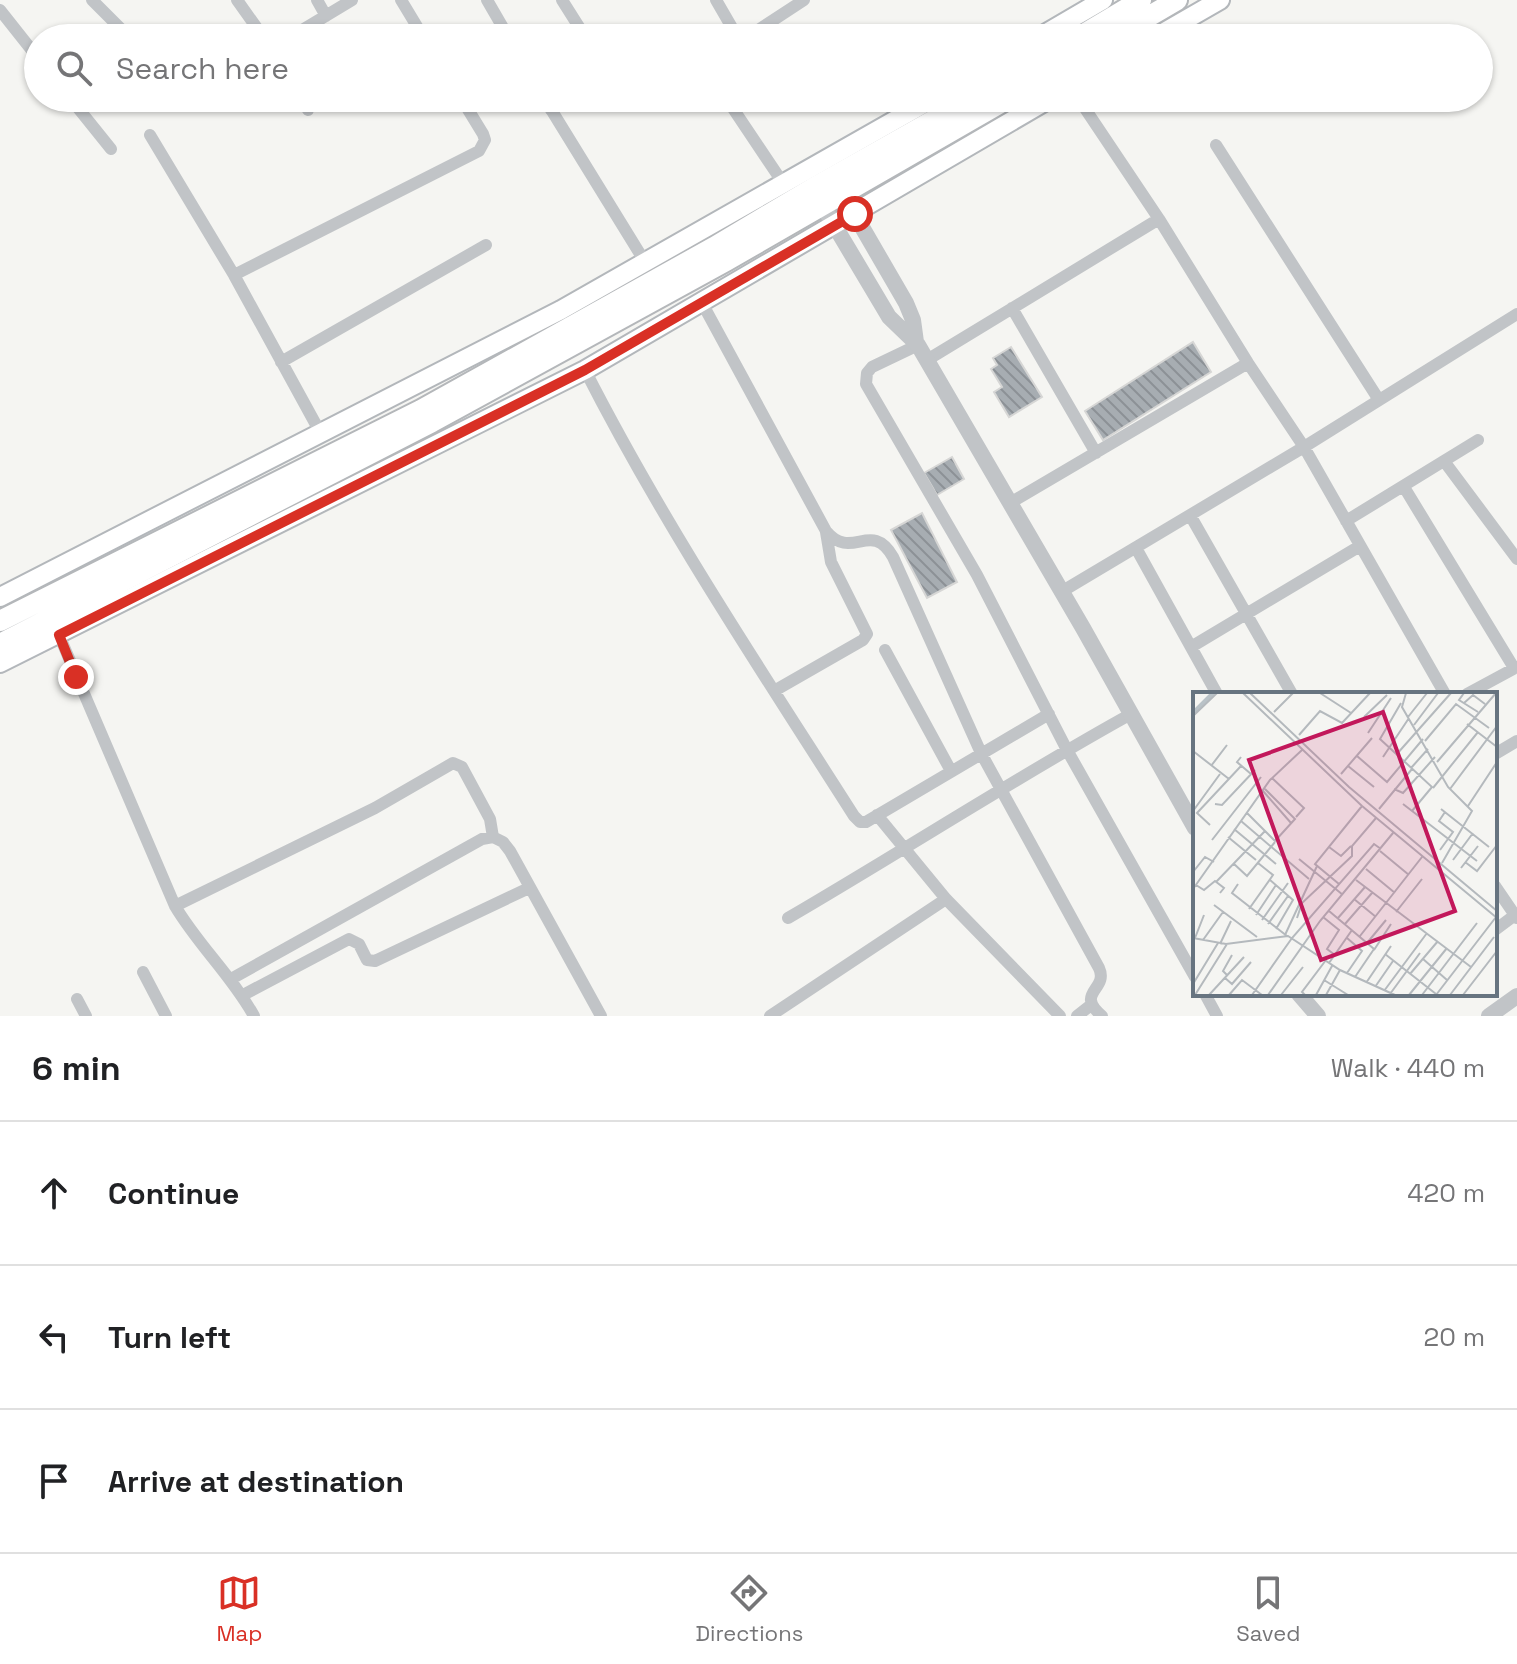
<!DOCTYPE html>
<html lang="en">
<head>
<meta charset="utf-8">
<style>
  :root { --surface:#fff; --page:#f6f6f6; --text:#202124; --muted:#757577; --line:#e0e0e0; --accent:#d93025 }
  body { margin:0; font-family:"Space Grotesk",sans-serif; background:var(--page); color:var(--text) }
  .stop { position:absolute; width:24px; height:24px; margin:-18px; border:6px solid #d93025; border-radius:50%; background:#fff }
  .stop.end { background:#d93025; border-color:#fff; box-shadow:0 2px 8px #0008 }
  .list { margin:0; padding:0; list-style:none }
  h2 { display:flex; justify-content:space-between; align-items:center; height:104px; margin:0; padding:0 32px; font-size:34px }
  h2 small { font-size:26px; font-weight:400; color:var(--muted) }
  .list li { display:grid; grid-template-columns:52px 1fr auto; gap:24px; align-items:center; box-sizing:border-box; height:144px; padding:0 32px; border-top:2px solid var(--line) }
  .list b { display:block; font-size:30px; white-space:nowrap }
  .list em { font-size:26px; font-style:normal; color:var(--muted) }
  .icon { flex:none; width:44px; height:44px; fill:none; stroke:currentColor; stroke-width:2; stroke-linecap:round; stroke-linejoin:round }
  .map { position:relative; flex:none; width:1517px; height:1016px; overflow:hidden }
  .search { position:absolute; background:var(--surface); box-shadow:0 2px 6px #0004; left:24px; right:24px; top:24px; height:88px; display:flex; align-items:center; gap:20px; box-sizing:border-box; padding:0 28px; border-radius:44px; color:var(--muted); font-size:30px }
  .sheet { height:536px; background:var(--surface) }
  nav { display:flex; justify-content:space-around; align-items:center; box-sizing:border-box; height:112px; border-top:2px solid var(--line); background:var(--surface); font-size:22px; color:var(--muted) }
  nav a { display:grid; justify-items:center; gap:4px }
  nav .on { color:var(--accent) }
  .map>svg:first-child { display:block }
  .building { fill:url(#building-back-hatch); stroke:#d6d6d5; stroke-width:2 }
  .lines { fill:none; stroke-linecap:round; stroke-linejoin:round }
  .secondary-casing { stroke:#b3b7bb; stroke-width:22 }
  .primary-casing { stroke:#b4b7ba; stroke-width:24 }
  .minor { stroke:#c1c4c7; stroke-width:12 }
  .tertiary { stroke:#c1c4c7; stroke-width:16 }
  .secondary { stroke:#fff; stroke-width:18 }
  .primary { stroke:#fff; stroke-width:20 }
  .route { stroke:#d93025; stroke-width:10 }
  .inset-river { fill:none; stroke:#b9c2c7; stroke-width:4 }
  .inset-road { fill:none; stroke:#b4b9bd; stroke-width:2 }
  .view { fill:#c2185b; fill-opacity:0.15; stroke:#c2185b; stroke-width:4 }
  .inset-edge { fill:none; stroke:#677480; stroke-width:4 }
</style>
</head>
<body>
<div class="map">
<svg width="1517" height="1016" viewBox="0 0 1517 1016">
  <defs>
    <pattern id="building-back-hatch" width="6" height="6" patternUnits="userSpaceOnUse" patternTransform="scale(2)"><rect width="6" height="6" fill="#a7adb2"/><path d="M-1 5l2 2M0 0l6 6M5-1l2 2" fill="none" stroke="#8c9196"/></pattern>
  </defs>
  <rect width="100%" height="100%" fill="#f5f5f2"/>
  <path class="building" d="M1193,342l18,30 -108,68 -18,-29z
    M1011,347l31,50 -33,20 -15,-25 8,-5 -11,-18 6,-4 -4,-7z
    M952,457l12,22 -27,16 -13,-22z
    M922,513l35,69 -30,16 -36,-68z"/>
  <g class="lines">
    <g class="secondary-casing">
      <path id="secondary" d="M1038,38l65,-38
        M1154,38l66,-38
        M0,597l561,-287 373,-212
        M0,663l585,-293 466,-272"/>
    </g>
    <g class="primary-casing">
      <path id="primary" d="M1077,38l64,-38
        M1112,38l65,-38
        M0,621l421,-211 293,-163 99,-59 160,-90
        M0,644l432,-222 294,-161 283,-163"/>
    </g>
    <path class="minor" d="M92,0l38,38
      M237,0l27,38
      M317,0l9,16
      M401,0l23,38
      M487,0l22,38
      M562,0l24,38
      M716,0l22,38
      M0,10l38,48
      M289,38l63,-38
      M746,38l58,-38
      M70,98l41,51
      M301,98l7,12
      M544,98l101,164
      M726,98l57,85
      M1078,98l81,121 89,144 56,84 141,247
      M551,110l15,-12
      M150,135l84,140 86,157
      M1216,145l163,255
      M234,275l245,-124 6,-11 -2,-6 -22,-36
      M701,301l125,230c26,31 45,-12 67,26l88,196 118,215c10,22 -25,24 3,48
      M1012,308l84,145
      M918,345l-46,22 -5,6 -1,11 111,191 90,175 128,227
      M927,360l232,-141
      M281,362l205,-117
      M585,370c79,155 176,300 269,446l6,6h6l183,-108
      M1444,461l73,98
      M1404,487l110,181
      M1010,503l238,-140
      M1190,515l102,179
      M1346,521l132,-81
      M1136,548l81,146
      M1061,592l243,-145 213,-133
      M59,635l116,271c23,39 57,70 79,110
      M1191,647l169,-101
      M885,650l66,121
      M774,691l89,-51 4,-6 -36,-72 -5,-30
      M1467,694l50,-27
      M1495,754l22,-13
      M877,815l69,84 114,117
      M1495,886l22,32
      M175,906l200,-98 78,-45 9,4 28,52 3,18
      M788,918c115,-67 227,-140 343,-204
      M1495,930l20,-15
      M143,972l23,44
      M231,979l251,-140 11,-2 10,5 7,9 91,165
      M1205,994l12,22
      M243,995l106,-56 10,5 8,16 8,1 154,-73
      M77,999l9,17
      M770,1016l176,-117
      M1077,1016l14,-11"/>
    <path class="tertiary" d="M837,184l69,119 7,17 3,22
      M817,196l72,121 29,28 165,283 112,200
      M1299,994l19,22
      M1489,1016l28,-20"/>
    <use href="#secondary" class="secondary"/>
    <use href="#primary" class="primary"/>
  </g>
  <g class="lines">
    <path class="route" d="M76,677l-17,-42 526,-265 270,-156"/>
  </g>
  <g transform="translate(1193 692)">
    <rect width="304" height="304" fill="#f5f5f2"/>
    <path class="inset-river" d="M0,21l20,-20"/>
    <path class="inset-road" d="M50,1l119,113 135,112M57,1l99,94 148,124M127,1l31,20M213,1l-4,14 46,80 24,24 -30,52M271,1l-5,7 19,12M208,11l-21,36 52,48 -20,24M271,11l9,-8 12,9M81,20l19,-19M0,24l24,-23M171,25l23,-22M215,25l19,-24M274,32l30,23M221,33l24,-32M175,41l23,-35M106,43l21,-24 22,12 28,-30M232,49l31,-37 33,24M0,59l36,28M203,63l55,-62M164,64l30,26 36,-43M48,65l-4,5 14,12M190,65l26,-39M244,70l59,-69M18,74l16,-21M155,74l26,21M218,76l17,-19M148,82l31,-36M79,86l32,30 -8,9M240,96l45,-56M201,97l9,4 32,-36M257,97l47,-63M70,99l28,32M22,112l7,1 33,-35M210,112l74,57M275,114l29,-44M186,117l33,-40M248,117l48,38M0,119l27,-37M54,121l28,28 20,-22 -30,-30M48,129l68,58M17,133l-13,-12 44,-47M41,137l42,35M35,145l28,23M19,148l49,-63M136,155l12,9 10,-10M247,158l13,-18 -14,-11 6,-9M187,159l29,24M106,167l44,36M260,168l20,-27M272,170l12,9 20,-26M40,171l14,13 28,-34M268,176l17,-22M173,177l29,24M0,180l12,-15 9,5M77,188l23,20 -17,29M163,188l115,87M23,190l49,-51M45,192l-6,9 55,43M146,192l-24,-20 47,-58M3,193l8,5 11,-9 9,7 -4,5M0,197l77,-109 32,-30M161,207l22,18M21,213l43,32M56,217l24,-34 -15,-12M136,219l45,38 -19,28M203,220l26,-33M63,223l20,-30M130,225l16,13 -12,19 8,6M104,226l5,-15 50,-47v-10l24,-28M145,226l27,-31M69,228l26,-37M75,232l20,-28M152,232l27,-31M92,243l32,-69M167,244l62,-79M0,246l33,6 62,-8 52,34 55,25M2,246l9,-23M154,246l15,13 -15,22M10,248l20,-28M174,251l19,-23M27,252l11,-23M181,258l17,-26M192,262l51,40M230,267l24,21M136,271l23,-33M217,282l28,-33M34,283l-4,-4 9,-16M32,286l7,6 19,-22M131,288l24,15M173,291l25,-37M0,292l25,-41M182,295l18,-26M191,299l43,-58M197,302l30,-41M2,303l32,-51M16,303l35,-38M36,303l13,-15 20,15M59,303l40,-57 82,-94 7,5M75,303l52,-74 73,-88M88,303l22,-28M112,303l-3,-3 24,-32M123,303l16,-29M133,303l14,-25M216,303l38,-47M229,303l55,-72M243,303l60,-78M257,303l44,-58M270,303l34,-44"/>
    <path class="view" d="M190,20l72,199 -134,49 -72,-200z"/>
    <rect width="304" height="304" class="inset-edge"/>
  </g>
</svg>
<div class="stop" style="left:855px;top:214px"></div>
<div class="stop end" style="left:76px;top:677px"></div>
<div class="search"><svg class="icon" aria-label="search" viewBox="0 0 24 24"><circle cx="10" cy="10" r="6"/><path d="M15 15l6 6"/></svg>Search here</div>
</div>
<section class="sheet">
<h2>6 min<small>Walk · 440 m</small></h2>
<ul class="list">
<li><svg class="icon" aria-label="ahead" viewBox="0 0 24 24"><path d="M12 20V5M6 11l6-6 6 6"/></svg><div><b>Continue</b></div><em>420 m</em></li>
<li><svg class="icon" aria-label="left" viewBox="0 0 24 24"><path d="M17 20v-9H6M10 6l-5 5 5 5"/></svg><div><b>Turn left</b></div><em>20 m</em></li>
<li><svg class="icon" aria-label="arrive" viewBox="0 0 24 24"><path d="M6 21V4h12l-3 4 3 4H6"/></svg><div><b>Arrive at destination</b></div></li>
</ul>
</section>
<nav>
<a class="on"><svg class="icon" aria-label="map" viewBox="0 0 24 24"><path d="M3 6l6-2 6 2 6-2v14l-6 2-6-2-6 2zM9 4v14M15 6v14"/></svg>Map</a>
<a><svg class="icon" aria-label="directions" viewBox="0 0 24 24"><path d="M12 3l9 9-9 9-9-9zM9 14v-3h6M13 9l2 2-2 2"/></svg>Directions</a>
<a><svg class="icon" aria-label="saved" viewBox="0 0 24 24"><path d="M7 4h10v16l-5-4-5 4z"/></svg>Saved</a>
</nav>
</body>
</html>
